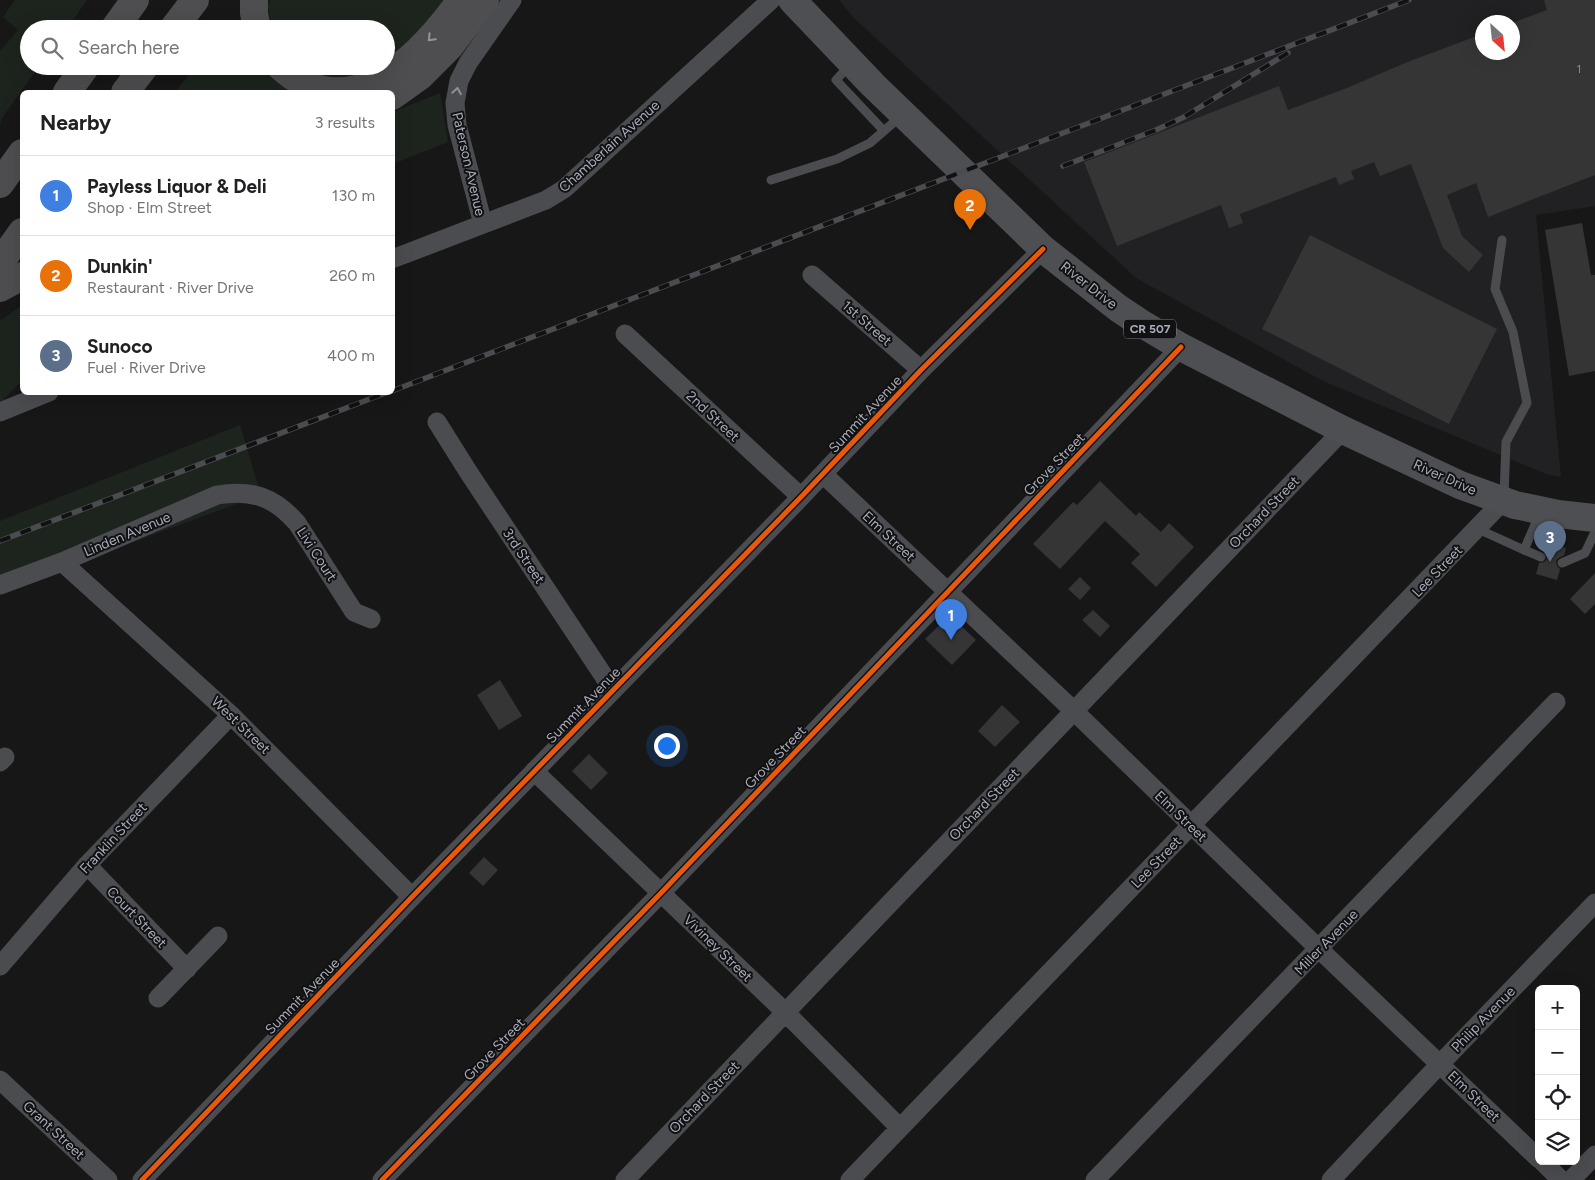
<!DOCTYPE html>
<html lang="en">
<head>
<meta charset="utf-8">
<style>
  :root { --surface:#fff; --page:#f2f2f2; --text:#202124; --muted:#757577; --line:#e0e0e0; --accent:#ea580c }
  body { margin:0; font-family:Figtree,sans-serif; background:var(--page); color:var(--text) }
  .controls { position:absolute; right:15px; bottom:15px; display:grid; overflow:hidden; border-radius:8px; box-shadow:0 5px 20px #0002 }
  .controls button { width:45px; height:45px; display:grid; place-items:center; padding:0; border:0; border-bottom:1px solid var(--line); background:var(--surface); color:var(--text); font:25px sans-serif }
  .compass { position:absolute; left:1475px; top:15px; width:45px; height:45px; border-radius:50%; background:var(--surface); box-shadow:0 5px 20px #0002; rotate:153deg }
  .you { position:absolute; left:666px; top:745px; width:18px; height:18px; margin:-12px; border:4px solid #fff; border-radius:50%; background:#1a73e8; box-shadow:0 0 0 8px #1a73e833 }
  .badge { display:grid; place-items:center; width:32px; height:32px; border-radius:50%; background:var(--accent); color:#fff; font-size:16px; font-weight:700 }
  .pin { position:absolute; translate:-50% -41px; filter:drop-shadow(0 1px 2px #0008) }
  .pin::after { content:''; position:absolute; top:26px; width:18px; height:15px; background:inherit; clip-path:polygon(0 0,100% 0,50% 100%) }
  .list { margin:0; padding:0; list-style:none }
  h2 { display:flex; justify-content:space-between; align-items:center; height:65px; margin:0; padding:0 20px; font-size:21px }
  h2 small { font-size:16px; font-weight:400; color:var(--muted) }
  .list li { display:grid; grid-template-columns:32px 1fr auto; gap:15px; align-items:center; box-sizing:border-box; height:80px; padding:0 20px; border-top:1px solid var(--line) }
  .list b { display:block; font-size:19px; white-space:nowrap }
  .list p { margin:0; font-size:16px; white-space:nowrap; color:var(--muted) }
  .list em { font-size:16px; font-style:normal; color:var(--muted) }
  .icon { flex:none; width:28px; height:28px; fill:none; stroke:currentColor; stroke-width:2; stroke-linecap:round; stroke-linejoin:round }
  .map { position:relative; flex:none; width:1595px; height:1180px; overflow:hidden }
  .search { position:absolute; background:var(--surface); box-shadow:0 5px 20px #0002; left:20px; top:20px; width:375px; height:55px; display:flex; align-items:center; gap:12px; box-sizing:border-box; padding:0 18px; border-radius:28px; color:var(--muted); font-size:19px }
  .panel { position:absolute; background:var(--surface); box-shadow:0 5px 20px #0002; left:20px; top:90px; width:375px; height:305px; border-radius:8px }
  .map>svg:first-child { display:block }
  .built { fill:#212123; fill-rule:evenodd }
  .green { fill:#1d241e }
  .building { fill:#353536 }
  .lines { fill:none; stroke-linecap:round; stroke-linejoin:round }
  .lane { stroke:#4b4c50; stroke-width:9 }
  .street { stroke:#4b4c50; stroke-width:19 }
  .primary { stroke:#4d4f52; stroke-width:28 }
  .highway { stroke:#4e4e51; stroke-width:28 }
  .rail-casing { stroke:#4b4c4f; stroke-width:5.5 }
  .rail { stroke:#111113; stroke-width:4; stroke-dasharray:11; stroke-linecap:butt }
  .cycleway-casing { stroke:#111113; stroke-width:8 }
  .cycleway { stroke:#e8590c; stroke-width:5 }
  .oneway { stroke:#92959e }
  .oneway2 { stroke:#8c9099 }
  .labels { text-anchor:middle; stroke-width:4; stroke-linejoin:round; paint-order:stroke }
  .number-label { font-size:11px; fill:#8b8f98 }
  .shield { fill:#111113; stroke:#7b7e86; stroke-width:1 }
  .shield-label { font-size:12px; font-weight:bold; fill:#a8adb8 }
  .street-label { font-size:14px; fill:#a8adb8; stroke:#111113 }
</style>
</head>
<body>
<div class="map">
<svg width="1595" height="1180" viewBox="0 0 1595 1180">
  <rect width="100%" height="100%" fill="#171717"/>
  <path class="built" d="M839,0h756v206l-59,9 25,262 -15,-3 -223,-93 -187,-103 -282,-260zM1482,22h30v30h-30z"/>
  <path class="green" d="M15,0h72l-20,29h-38v37h10l-37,52 -2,7v-74l18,-21 -15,-13z
    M270,0h181l-51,59 -42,24 -44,-2 -18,-15h90v-37h-113l-5,-22z
    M196,66h70l35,26h-126z
    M440,93l8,49 -55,22v-52z
    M22,305v76l-22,22v-82z
    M240,425l21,70 -261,96v-70z"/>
  <path class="building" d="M1544,0h51v175l-107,42 -12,-34 -29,12 15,41 21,19 -14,17 -26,-24 -32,-84 -31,12 -6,-14 -23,9 3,8 -15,6 -3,-8 -96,37 3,9 -14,5 -8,-23 -104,41 -33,-84 195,-76 9,24 59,-22 58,-25 77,-29v18h30v-29l35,-13z
    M1582,223l9,52h4v96l-26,5 -24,-146z
    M1310,235l187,94 -48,95 -187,-95z
    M1100,481l36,35 3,-4 22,20 8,-9 25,24 -38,40 -25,-24 9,-9 -35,-33 -45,48 -27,-25 40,-42 4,3z
    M1545,541l21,7 -2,7 -7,4 -1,3 1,4 3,3 -3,11 -21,-6 3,-11 5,-1 3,-3 -1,-5 -3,-3z
    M1595,573v31l-10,10 -15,-15z
    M1080,577l11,11 -11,12 -12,-11z
    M1093,610l17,16 -10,11 -18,-17z
    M950,615l26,25 -24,25 -27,-26z
    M500,680l22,36 -23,14 -22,-35z
    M1002,705l18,17 -25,25 -17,-16z
    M589,754l19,19 -17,17 -19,-19z
    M484,857l14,13 -15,16 -14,-13z"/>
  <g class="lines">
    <path class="lane" d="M850,65l-14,15 48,51
      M771,180l66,-21 33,-16 31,-27
      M1502,240l-7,49 18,43 14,71 -21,39 -2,54
      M1478,529l46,21 17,7
      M1524,550l16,-37
      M1562,563l23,-10 10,-21"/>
    <path class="street" d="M483,224l-26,-99 -2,-22 4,-22 9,-18 44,-63
      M392,259l154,-59 18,-11 207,-189
      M812,275l109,95
      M625,334l176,163
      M0,412l49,-20
      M437,422l32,51 144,217
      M823,474l251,237 245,238 220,210
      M62,562l169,153 181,182
      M0,585l62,-23 155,-67c35,-6 57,2 80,28l57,89 17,7
      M0,762l5,-5
      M534,771l251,241 115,116
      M87,865l100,104
      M0,966l87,-101 144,-150
      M158,998l60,-62
      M0,1080l108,100
      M1542,1161l19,19
      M142,1180l270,-283 389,-400 120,-127 122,-121
      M382,1180l279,-287 520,-546
      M625,1180l718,-750
      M850,1180l653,-679
      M1095,1180l461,-478
      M1331,1180l109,-116 155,-161
      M1571,1180l24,-25"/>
    <path class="primary" d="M792,0l81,85 170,164 75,59 21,14 42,25 162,83 117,55 55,20 43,9 37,4"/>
    <path class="highway" d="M254,0v13l3,16
      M114,29l21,-29
      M173,29l22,-29
      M280,66c70,65 140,-9 181,-66
      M67,92l19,-26
      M125,92l20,-26
      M392,96l28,-20 30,-30 35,-46
      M0,184l22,-31
      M0,263l22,-31
      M0,288l22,-12"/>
    <g class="rail-casing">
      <path id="rail" d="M1063,166l93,-36 28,-13 104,-64
        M392,391l1017,-391
        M0,541l388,-149"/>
    </g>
    <use href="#rail" class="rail"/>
    <g class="cycleway-casing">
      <path id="cycleway" d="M142,1180l270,-283 389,-400 120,-127 122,-121
        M382,1180l279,-287 520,-546"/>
    </g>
    <use href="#cycleway" class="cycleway"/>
  </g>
  <defs><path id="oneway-chevron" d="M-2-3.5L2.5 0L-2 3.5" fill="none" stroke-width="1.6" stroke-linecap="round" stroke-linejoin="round" transform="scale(1.25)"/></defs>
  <use class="oneway" href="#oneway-chevron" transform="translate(431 38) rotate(134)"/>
  <use class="oneway2" href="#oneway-chevron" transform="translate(457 91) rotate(-81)"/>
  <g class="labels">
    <g class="number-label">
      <text x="1579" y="73">1</text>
    </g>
    <rect class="shield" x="1124" y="319.5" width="52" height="19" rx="4"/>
    <g class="shield-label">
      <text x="1150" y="333">CR 507</text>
    </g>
    <g class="street-label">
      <text transform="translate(609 146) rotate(-42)" y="5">Chamberlain Avenue</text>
      <text transform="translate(469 164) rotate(77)" y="5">Paterson Avenue</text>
      <text transform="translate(1089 285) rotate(38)" y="5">River Drive</text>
      <text transform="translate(867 323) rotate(41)" y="5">1st Street</text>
      <text transform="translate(865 414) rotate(-47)" y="5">Summit Avenue</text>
      <text transform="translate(713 416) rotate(43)" y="5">2nd Street</text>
      <text transform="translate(1054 464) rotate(-46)" y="5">Grove Street</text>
      <text transform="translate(1445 477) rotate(24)" y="5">River Drive</text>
      <text transform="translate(1264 512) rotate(-46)" y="5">Orchard Street</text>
      <text transform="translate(127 534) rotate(-23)" y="5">Linden Avenue</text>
      <text transform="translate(889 536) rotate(43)" y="5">Elm Street</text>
      <text transform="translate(317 554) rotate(57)" y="5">Livi Court</text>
      <text transform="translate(524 556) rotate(56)" y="5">3rd Street</text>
      <text transform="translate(1437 571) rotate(-46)" y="5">Lee Street</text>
      <text transform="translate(583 705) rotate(-46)" y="5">Summit Avenue</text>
      <text transform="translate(241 725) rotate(44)" y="5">West Street</text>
      <text transform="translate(775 757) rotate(-46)" y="5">Grove Street</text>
      <text transform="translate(984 804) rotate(-46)" y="5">Orchard Street</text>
      <text transform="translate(1181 816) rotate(44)" y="5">Elm Street</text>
      <text transform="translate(113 838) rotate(-47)" y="5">Franklin Street</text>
      <text transform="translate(1156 862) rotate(-46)" y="5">Lee Street</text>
      <text transform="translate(137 917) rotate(46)" y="5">Court Street</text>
      <text transform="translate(1326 942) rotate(-46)" y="5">Miller Avenue</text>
      <text transform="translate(718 948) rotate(44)" y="5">Viviney Street</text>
      <text transform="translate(302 996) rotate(-46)" y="5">Summit Avenue</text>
      <text transform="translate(1483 1019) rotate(-46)" y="5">Philip Avenue</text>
      <text transform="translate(494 1049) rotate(-46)" y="5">Grove Street</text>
      <text transform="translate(1474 1096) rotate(44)" y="5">Elm Street</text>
      <text transform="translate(704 1097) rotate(-46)" y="5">Orchard Street</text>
      <text transform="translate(54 1130) rotate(43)" y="5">Grant Street</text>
    </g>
  </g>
</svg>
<div class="controls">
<button>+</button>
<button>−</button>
<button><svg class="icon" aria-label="locate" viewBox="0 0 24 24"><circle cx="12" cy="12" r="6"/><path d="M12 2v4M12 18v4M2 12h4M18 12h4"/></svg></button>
<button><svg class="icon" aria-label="layers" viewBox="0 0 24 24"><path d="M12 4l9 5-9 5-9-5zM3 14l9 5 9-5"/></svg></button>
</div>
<svg class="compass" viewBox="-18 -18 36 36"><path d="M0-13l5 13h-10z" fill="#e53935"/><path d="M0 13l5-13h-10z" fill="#757577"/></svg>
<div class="you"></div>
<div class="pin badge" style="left:951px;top:640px;background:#3f7fe0">1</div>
<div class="pin badge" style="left:970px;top:230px;background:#e8710a">2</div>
<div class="pin badge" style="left:1550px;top:562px;background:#5c6f8a">3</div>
<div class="search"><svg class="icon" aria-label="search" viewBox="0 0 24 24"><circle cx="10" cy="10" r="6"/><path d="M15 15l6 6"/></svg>Search here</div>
<section class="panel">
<h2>Nearby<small>3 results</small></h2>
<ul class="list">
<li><span class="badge" style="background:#3f7fe0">1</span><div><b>Payless Liquor &amp; Deli</b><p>Shop · Elm Street</p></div><em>130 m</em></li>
<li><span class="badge" style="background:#e8710a">2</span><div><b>Dunkin'</b><p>Restaurant · River Drive</p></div><em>260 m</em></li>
<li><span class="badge" style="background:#5c6f8a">3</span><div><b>Sunoco</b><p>Fuel · River Drive</p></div><em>400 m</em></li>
</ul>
</section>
</div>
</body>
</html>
